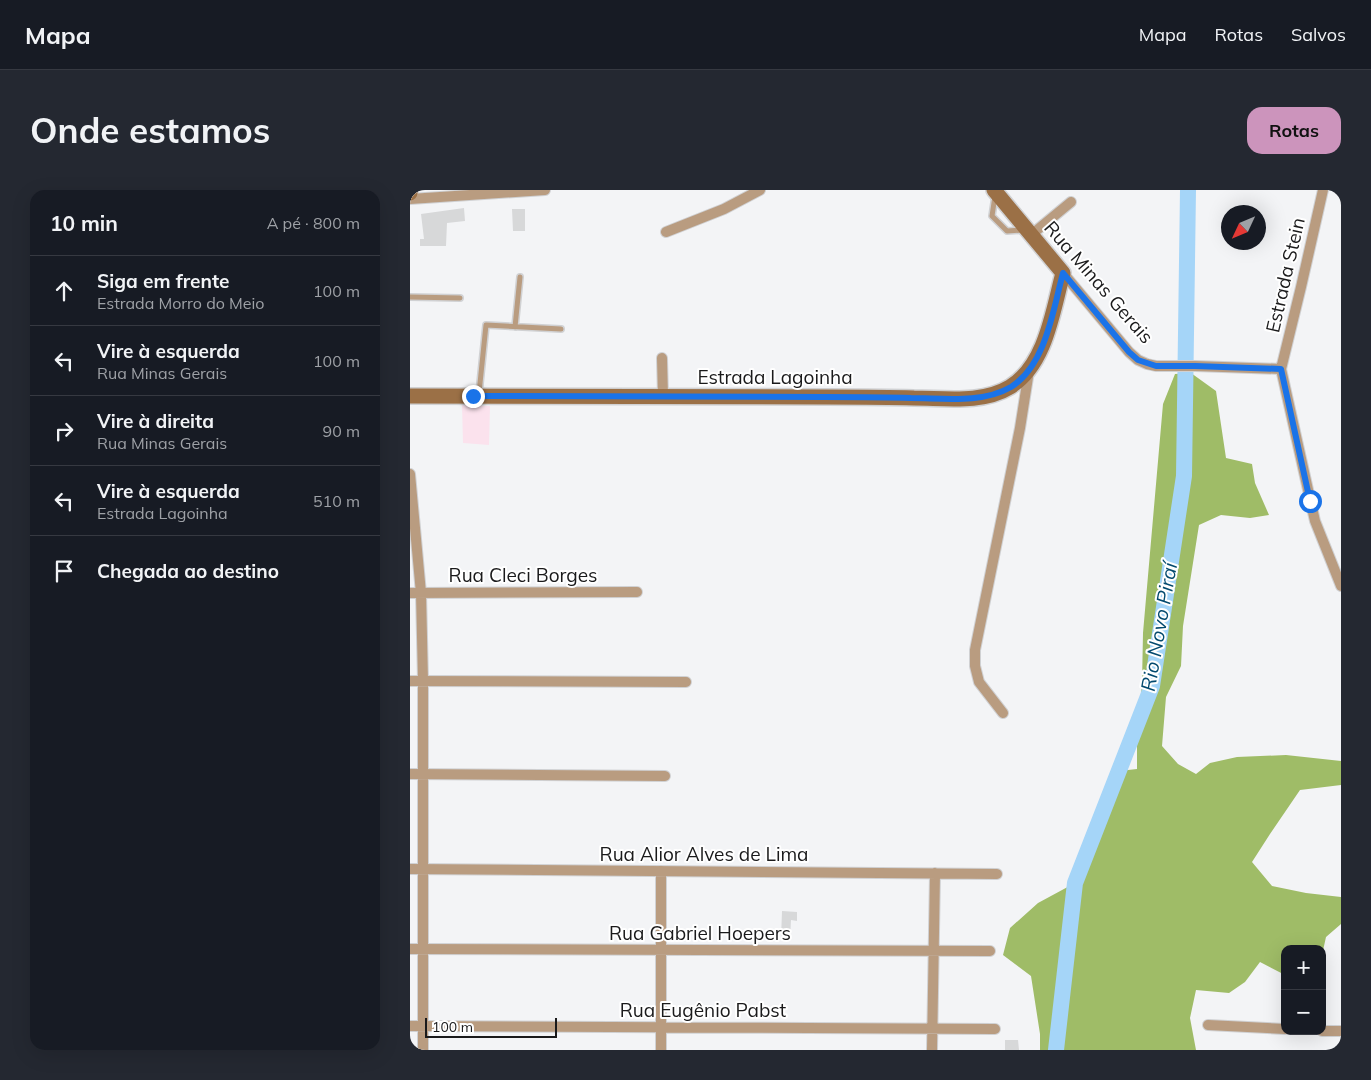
<!DOCTYPE html>
<html lang="pt">
<head>
<meta charset="utf-8">
<style>
  :root { --surface:#171b24; --page:#242831; --text:#f1f3f6; --muted:#9ea1a6; --line:#363941; --accent:#cc94bc }
  body { margin:0; font-family:Mulish,sans-serif; background:var(--page); color:var(--text) }
  .controls { position:absolute; right:15px; bottom:15px; display:grid; overflow:hidden; border-radius:10px; box-shadow:0 5px 20px #0002 }
  .controls button { width:45px; height:45px; display:grid; place-items:center; padding:0; border:0; border-bottom:1px solid var(--line); background:var(--surface); color:var(--text); font:25px sans-serif }
  .compass { position:absolute; left:811px; top:15px; width:45px; height:45px; border-radius:50%; background:var(--surface); box-shadow:0 5px 20px #0002; rotate:226deg }
  .scale { position:absolute; left:15px; bottom:12px; width:132px; box-sizing:border-box; padding-left:5px; border:2px solid #1a1a1b; border-top:0; font-size:14px; line-height:18px; white-space:nowrap; color:#1a1a1b; -webkit-text-stroke:4px #fff; paint-order:stroke }
  .stop { position:absolute; width:15px; height:15px; margin:-11px; border:4px solid #1a73e8; border-radius:50%; background:#fff }
  .stop.end { background:#1a73e8; border-color:#fff; box-shadow:0 1px 5px #0008 }
  .list { margin:0; padding:0; list-style:none }
  h2 { display:flex; justify-content:space-between; align-items:center; height:65px; margin:0; padding:0 20px; font-size:21px }
  h2 small { font-size:16px; font-weight:400; color:var(--muted) }
  .list li { display:grid; grid-template-columns:32px 1fr auto; gap:15px; align-items:center; box-sizing:border-box; height:70px; padding:0 20px; border-top:1px solid var(--line) }
  .list b { display:block; font-size:19px; white-space:nowrap }
  .list p { margin:0; font-size:16px; white-space:nowrap; color:var(--muted) }
  .list em { font-size:16px; font-style:normal; color:var(--muted) }
  .icon { flex:none; width:28px; height:28px; fill:none; stroke:currentColor; stroke-width:2; stroke-linecap:round; stroke-linejoin:round }
  .map { position:relative; flex:none; width:931px; height:860px; overflow:hidden; border-radius:15px }
  header { display:flex; align-items:center; gap:30px; box-sizing:border-box; height:70px; padding:0 25px; background:var(--surface); border-bottom:1px solid var(--line) }
  header strong { font-size:24px }
  nav { display:flex; gap:28px; margin-inline-start:auto; font-size:18px }
  .intro { display:flex; align-items:center; justify-content:space-between; box-sizing:border-box; height:120px; padding:0 30px }
  h1 { margin:0; font-size:35px }
  .button { padding:12px 22px; border-radius:15px; background:var(--accent); color:#111; font-size:18px; font-weight:700 }
  main { display:flex; gap:30px; padding:0 30px }
  aside { flex:1; background:var(--surface); border-radius:15px; box-shadow:0 5px 20px #0002 }
  .map>svg:first-child { display:block }
  .medical { fill:#fbe2ed }
  .forest { fill:#9fbc67 }
  .lines { fill:none; stroke-linecap:round; stroke-linejoin:round }
  .river { stroke:#a5d5f8; stroke-width:16 }
  .building { fill:#d7d8d9 }
  .lane-casing { stroke:#d0d1d3; stroke-width:8 }
  .street-casing { stroke:#d0d1d3; stroke-width:12 }
  .secondary-casing { stroke:#d0d1d3; stroke-width:18 }
  .lane { stroke:#b99c80; stroke-width:5 }
  .street { stroke:#b99c80; stroke-width:10 }
  .secondary { stroke:#9b7046; stroke-width:15 }
  .route { stroke:#1a73e8; stroke-width:6 }
  .labels { text-anchor:middle; stroke-width:4; stroke-linejoin:round; paint-order:stroke }
  .street-label { font-size:19px; fill:#1a1a1b; stroke:#fff }
  .water-label { font-size:20px; font-style:italic; fill:#034a6f; stroke:#fff }
</style>
</head>
<body>
<header>
<strong>Mapa</strong>
<nav><a>Mapa</a><a>Rotas</a><a>Salvos</a></nav>
</header>
<div class="intro"><h1>Onde estamos</h1><a class="button">Rotas</a></div>
<main>
<aside>
<h2>10 min<small>A pé · 800 m</small></h2>
<ul class="list">
<li><svg class="icon" aria-label="ahead" viewBox="0 0 24 24"><path d="M12 20V5M6 11l6-6 6 6"/></svg><div><b>Siga em frente</b><p>Estrada Morro do Meio</p></div><em>100 m</em></li>
<li><svg class="icon" aria-label="left" viewBox="0 0 24 24"><path d="M17 20v-9H6M10 6l-5 5 5 5"/></svg><div><b>Vire à esquerda</b><p>Rua Minas Gerais</p></div><em>100 m</em></li>
<li><svg class="icon" aria-label="right" viewBox="0 0 24 24"><path d="M7 20v-9h11M14 6l5 5-5 5"/></svg><div><b>Vire à direita</b><p>Rua Minas Gerais</p></div><em>90 m</em></li>
<li><svg class="icon" aria-label="left" viewBox="0 0 24 24"><path d="M17 20v-9H6M10 6l-5 5 5 5"/></svg><div><b>Vire à esquerda</b><p>Estrada Lagoinha</p></div><em>510 m</em></li>
<li><svg class="icon" aria-label="arrive" viewBox="0 0 24 24"><path d="M6 21V4h12l-3 4 3 4H6"/></svg><div><b>Chegada ao destino</b></div></li>
</ul>
</aside>
<div class="map">
<svg width="931" height="860" viewBox="0 0 931 860">
  <rect width="100%" height="100%" fill="#f3f4f6"/>
  <path class="medical" d="M52,215l28,1 -1,39 -26,-2z"/>
  <path class="forest" d="M781,183l25,18 10,67 26,6 3,19 14,32 -19,3 -29,-3 -22,10 -16,101 -2,40 -15,31 -4,49 16,18 18,10 14,-11 27,-6 49,-2 55,6v24l-41,5 -30,44 -18,28 20,24 34,7 35,4v27l-15,13 -4,18v-6h-37v26l-25,-13 -15,20 -16,11 -33,-3 -6,28 6,32h-156v-16l-9,-58 -28,-21 7,-27 28,-25 37,-20 44,-112 18,-2v-24l5,-62 1,-50 20,-229 12,-30z"/>
  <g class="lines">
    <path class="river" d="M646,860l19,-167 77,-197 32,-210 4,-286"/>
  </g>
  <path class="building" d="M54,18l1,13 -18,2 -1,23h-26v-7h4l-3,-25z
    M102,19h13v22h-12z
    M372,721l15,1v9l-6,-1 -1,19h-9z
    M595,850h13l1,10h-14z"/>
  <g class="lines">
    <g class="lane-casing">
      <path id="lane" d="M585,6l-3,20 15,15 17,-1
        M0,107l50,1
        M105,137l5,-50
        M69,203l7,-68 75,4"/>
    </g>
    <g class="street-casing">
      <path id="street" d="M913,0l-22,97 -20,82 34,152 26,65
        M0,9l135,-9
        M256,42l58,-23 36,-19
        M621,45l40,-33
        M653,83l66,79 9,8 9,4 9,2h39l86,3
        M252,168l1,39
        M0,284l11,119 2,88v369
        M0,403l227,-1
        M0,491l276,1
        M593,523l-24,-31 -4,-16v-16l45,-222 9,-57
        M0,584l255,2
        M0,679l587,5
        M251,681v179
        M0,759l580,2
        M798,835l77,4
        M0,836l585,3
        M912,841h19
        M522,860l3,-177"/>
    </g>
    <g class="secondary-casing">
      <path id="secondary" d="M0,3v-3
        M0,206c139,0 278,0 417,1 29,0 58,0 87,1 31,0 68,6 96,-11 36,-22 43,-77 53,-114l-69,-83"/>
    </g>
    <use href="#lane" class="lane"/>
    <use href="#street" class="street"/>
    <use href="#secondary" class="secondary"/>
  </g>
  <g class="lines">
    <path class="route" d="M63,206c117,0 234,0 351,1 29,0 58,0 87,1 31,0 71,6 100,-11 35,-22 42,-77 52,-114l66,79 9,8 18,6h39l86,3 29,132"/>
  </g>
  <g class="labels">
    <g class="street-label">
      <text transform="translate(875 85) rotate(-77)" y="7">Estrada Stein</text>
      <text transform="translate(689 92) rotate(49)" y="7">Rua Minas Gerais</text>
      <text x="365" y="194">Estrada Lagoinha</text>
      <text x="113" y="392">Rua Cleci Borges</text>
      <text x="294" y="671">Rua Alior Alves de Lima</text>
      <text x="290" y="750">Rua Gabriel Hoepers</text>
      <text x="293" y="827">Rua Eugênio Pabst</text>
    </g>
    <g class="water-label">
      <text transform="translate(749 437) rotate(-80)" y="7">Rio Novo Piraí</text>
    </g>
  </g>
</svg>
<div class="controls">
<button>+</button>
<button>−</button>
</div>
<svg class="compass" viewBox="-18 -18 36 36"><path d="M0-13l5 13h-10z" fill="#e53935"/><path d="M0 13l5-13h-10z" fill="#9ea1a6"/></svg>
<div class="scale">100 m</div>
<div class="stop" style="left:900px;top:311px"></div>
<div class="stop end" style="left:63px;top:206px"></div>
</div>
</main>
</body>
</html>
